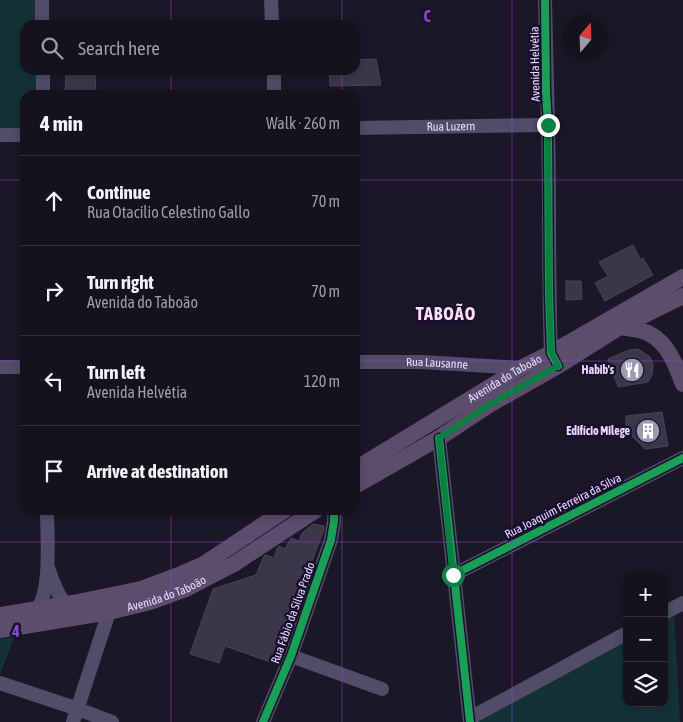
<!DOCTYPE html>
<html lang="en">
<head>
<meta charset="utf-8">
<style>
  :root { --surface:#15111d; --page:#1e1a26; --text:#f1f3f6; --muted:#9d9da4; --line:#34313b }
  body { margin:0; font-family:"Asap Condensed",sans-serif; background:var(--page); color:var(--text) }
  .controls { position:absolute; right:15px; bottom:15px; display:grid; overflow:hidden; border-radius:10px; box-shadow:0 2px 8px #0003 }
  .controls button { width:45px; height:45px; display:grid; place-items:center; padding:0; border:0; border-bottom:1px solid var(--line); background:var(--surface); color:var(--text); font:25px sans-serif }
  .compass { position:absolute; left:563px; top:15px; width:45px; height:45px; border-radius:50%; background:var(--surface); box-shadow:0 2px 8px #0003; rotate:19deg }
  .stop { position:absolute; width:15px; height:15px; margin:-11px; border:4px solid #0b8043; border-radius:50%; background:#fff }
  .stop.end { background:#0b8043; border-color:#fff; box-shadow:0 1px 5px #0008 }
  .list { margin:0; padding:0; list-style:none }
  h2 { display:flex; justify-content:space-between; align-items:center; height:65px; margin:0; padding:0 20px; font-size:21px }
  h2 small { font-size:16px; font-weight:400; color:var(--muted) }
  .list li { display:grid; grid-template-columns:32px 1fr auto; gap:15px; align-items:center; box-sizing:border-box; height:90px; padding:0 20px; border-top:1px solid var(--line) }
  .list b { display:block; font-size:19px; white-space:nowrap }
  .list p { margin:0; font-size:16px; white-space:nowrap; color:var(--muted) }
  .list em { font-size:16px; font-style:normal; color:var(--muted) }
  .icon { flex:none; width:28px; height:28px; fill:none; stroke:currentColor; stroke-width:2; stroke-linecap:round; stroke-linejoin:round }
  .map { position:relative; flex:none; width:683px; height:722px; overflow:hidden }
  .search { position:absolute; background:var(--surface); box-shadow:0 2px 8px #0003; left:20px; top:20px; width:340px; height:55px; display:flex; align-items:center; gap:12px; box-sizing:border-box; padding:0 18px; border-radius:15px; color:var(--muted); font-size:19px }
  .panel { position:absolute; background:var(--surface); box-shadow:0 2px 8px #0003; left:20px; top:90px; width:340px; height:425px; border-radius:15px }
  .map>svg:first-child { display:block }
  .green { fill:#143136 }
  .building { fill:#3b3648; stroke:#49425a }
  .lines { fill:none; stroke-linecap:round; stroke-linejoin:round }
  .minor { stroke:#514c68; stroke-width:14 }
  .major { stroke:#5b4d6c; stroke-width:16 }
  .cycleway-casing { stroke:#19102e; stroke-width:11 }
  .cycleway { stroke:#1a9f57; stroke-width:8 }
  .route { stroke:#0b8043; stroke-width:6 }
  .grid { fill:none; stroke:#8b47c9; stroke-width:1; stroke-opacity:0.55 }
  .labels { text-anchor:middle; stroke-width:5; stroke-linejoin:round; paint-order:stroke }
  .street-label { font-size:12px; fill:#e5ddff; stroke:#19102e }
  .poi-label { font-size:12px; font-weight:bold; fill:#e5ddff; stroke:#19102e; text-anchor:end }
  .district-label { font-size:18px; font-weight:bold; letter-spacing:1px; fill:#ffdff0; stroke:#19102e }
  .grid-label { font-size:16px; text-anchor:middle; font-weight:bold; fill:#8b47c9; stroke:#19102e; stroke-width:5; stroke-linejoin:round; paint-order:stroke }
</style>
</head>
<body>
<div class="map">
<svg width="683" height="722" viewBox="0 0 683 722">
  <rect width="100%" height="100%" fill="#1c1727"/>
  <path class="green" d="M0,0h37v25h-12v45h12l1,25h-13v33h-25z
    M674,612l6,110h-202v-3l149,-82v66h37v-86z
    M14,637l-14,38v-36z"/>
  <path class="building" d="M376,59l5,26 -51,1 -1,-16h26v-10z
    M66,70h29l1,25h-31z
    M633,245l8,15 2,-2 10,17 -48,26 -10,-18 13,-7 -9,-14z
    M566,281h15l1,18 -16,1z
    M638,349l12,8 3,8 -1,10 -4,7 -30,5 -10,-28 21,-9z
    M662,412l6,34 -23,3 -14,-14v-7l-5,-1v-11z
    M313,524l11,2v4l-24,62 3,2 -4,13 -1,2 -2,-1 -16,41 -4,15 -51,-18 -6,17 -29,-9 23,-65 43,-14 8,-19 2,-1 8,3 3,-10 2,-2 6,3 6,-11 8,3 3,-8z"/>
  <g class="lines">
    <g class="minor">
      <path d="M42,0v25"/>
      <path d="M271,0l1,25"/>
      <path d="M545,0c1,42 2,83 3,125 2,76 0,152 3,228l4,8"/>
      <path d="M43,70v25"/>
      <path d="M274,70v25"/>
      <path id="s1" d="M355,128l193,-3"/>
      <path d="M0,135h25"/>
      <path id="s2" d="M355,362h67l99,6"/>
      <path d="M0,367h25"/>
      <path d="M439,438l31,284"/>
      <path d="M49,570c4,13 8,23 16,34"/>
      <path d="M453,575l230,-117"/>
      <path d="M37,609c15,-19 10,-74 10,-99"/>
      <path d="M664,613l19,-10"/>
      <path d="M291,656l91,33"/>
      <path d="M0,683l78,26 34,13"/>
      <path d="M470,718l157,-85"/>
      <path d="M73,722l36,-110 2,-8"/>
      <path d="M263,722l28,-66 40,-116 3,-19v-11"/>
    </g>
    <g class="major">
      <path d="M620,327c7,1 14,2 20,3 27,8 34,31 43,54"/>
      <path id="s3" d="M355,469l166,-101 30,-15 132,-76"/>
      <path d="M355,486l84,-48 50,-33 69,-39 62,-39 63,-31"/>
      <path d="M0,615l73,-12 68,-14 35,-13 28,-12 81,-54"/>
      <path id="s4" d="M0,630l109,-18 41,-10 36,-13 48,-25 82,-54"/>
    </g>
    <g class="cycleway-casing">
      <path id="cycleway" d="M545,0l1,92 2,33 1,168 2,60 7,13
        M439,438l31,284
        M453,575l230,-117
        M263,722l28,-66 40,-116 3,-19v-11"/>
    </g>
    <use href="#cycleway" class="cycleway"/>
  </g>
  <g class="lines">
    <path class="route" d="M453,575l-14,-137 50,-33 69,-39 -7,-14 -2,-59 -1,-168"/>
  </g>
  <path class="grid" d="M171,0v25M342,0v25M512,0v722M171,70v25M342,70v25M0,180h25M355,180h328M0,361h25M355,361h328M171,510v212M342,510v212M0,542h683"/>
  <defs>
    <g id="restaurant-disc" transform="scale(1.25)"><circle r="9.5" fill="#9f98b3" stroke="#19102e"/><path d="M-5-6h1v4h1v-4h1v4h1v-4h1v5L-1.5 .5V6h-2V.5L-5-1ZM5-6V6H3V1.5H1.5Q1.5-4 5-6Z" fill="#fff"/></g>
    <g id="building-disc" transform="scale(1.25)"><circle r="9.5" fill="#9f98b3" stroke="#19102e"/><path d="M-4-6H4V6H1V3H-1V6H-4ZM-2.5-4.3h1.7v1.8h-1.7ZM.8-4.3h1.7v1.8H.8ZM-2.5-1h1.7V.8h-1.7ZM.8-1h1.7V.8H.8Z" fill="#fff"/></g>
  </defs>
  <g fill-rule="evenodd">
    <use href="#restaurant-disc" x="632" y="370"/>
    <use href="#building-disc" x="648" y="431"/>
  </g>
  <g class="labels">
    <g class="street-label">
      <text transform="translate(535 64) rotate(-91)" y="4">Avenida Helvétia</text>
      <text dy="4" stroke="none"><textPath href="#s1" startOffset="96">Rua Luzern</textPath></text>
      <text dy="4" stroke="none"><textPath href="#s2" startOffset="82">Rua Lausanne</textPath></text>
      <text dy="4" stroke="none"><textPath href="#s3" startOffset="175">Avenida do Taboão</textPath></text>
      <text transform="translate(563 506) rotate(-27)" y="4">Rua Joaquim Ferreira da Silva</text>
      <text dy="4" stroke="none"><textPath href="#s4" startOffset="171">Avenida do Taboão</textPath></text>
      <text transform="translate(293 613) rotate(-70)" y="4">Rua Fábio da Silva Prado</text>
    </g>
    <g class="poi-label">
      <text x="614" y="374">Habib's</text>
      <text x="630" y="435">Edifício Milege</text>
    </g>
    <g class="district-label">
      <text x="446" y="320">TABOÃO</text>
    </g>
  </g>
  <g class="grid-label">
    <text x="427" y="22">C</text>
    <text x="16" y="637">4</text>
  </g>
</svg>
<div class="controls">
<button>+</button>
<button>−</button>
<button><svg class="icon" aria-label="layers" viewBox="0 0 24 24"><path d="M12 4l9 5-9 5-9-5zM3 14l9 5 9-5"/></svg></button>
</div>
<svg class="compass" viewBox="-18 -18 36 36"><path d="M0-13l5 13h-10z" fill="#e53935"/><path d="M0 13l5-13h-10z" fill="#9d9da4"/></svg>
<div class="stop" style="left:453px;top:575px"></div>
<div class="stop end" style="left:548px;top:125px"></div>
<div class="search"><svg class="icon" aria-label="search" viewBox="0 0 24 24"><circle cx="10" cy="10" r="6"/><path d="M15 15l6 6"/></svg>Search here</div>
<section class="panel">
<h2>4 min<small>Walk · 260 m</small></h2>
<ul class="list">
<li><svg class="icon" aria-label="ahead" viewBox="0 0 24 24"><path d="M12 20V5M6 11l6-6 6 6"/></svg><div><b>Continue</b><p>Rua Otacílio Celestino Gallo</p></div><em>70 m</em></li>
<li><svg class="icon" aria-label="right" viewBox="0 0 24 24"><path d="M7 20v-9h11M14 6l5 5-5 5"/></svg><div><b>Turn right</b><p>Avenida do Taboão</p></div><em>70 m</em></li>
<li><svg class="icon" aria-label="left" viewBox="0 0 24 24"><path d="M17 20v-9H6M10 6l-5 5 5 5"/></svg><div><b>Turn left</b><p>Avenida Helvétia</p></div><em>120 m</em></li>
<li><svg class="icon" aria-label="arrive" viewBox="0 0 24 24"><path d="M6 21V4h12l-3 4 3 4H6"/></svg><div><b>Arrive at destination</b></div></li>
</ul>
</section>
</div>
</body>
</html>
